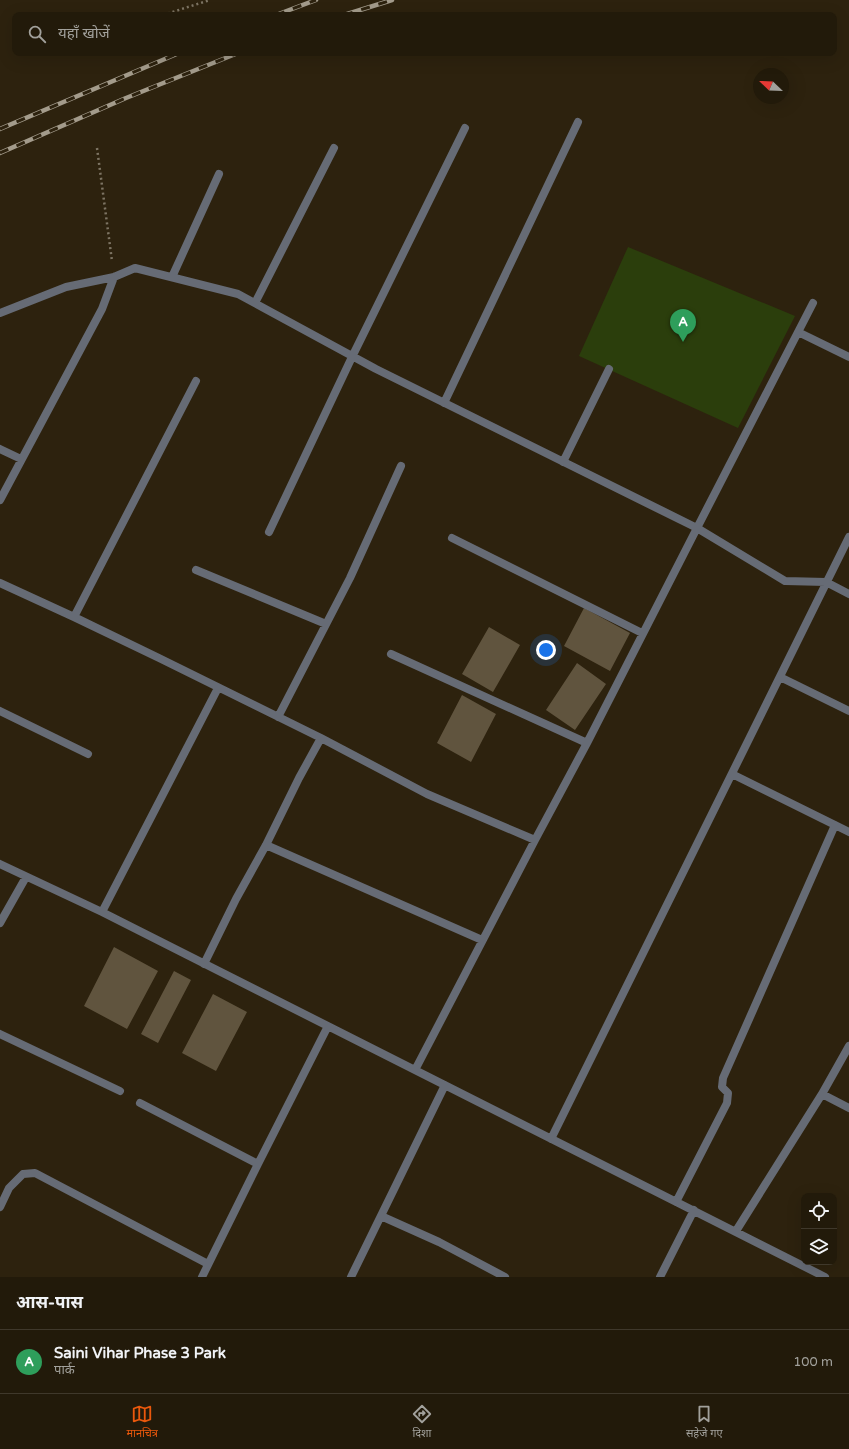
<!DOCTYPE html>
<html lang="hi">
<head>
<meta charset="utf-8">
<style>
  :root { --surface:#221a0a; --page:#2e2718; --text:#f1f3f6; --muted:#a2a19c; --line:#3f382b; --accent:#ea580c }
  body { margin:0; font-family:"Varela Round","Noto Sans Devanagari",sans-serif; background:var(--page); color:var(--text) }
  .controls { position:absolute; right:12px; bottom:12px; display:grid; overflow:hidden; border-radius:8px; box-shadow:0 4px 16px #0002 }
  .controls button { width:36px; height:36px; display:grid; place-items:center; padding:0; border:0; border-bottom:1px solid var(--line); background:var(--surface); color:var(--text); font:20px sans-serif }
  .compass { position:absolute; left:753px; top:68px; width:36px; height:36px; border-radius:50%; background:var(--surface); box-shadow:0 4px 16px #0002; rotate:293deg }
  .you { position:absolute; left:546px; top:650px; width:14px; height:14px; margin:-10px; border:3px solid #fff; border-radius:50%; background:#1a73e8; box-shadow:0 0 0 6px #1a73e833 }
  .badge { display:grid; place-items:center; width:26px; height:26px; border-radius:50%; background:var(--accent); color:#fff; font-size:13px; font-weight:700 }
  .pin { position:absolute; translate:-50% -33px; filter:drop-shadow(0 1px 2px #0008) }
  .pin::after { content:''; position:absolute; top:21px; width:14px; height:12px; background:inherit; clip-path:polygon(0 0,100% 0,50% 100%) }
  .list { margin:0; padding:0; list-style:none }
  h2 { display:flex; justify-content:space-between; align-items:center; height:52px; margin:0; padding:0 16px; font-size:17px }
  h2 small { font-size:13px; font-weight:400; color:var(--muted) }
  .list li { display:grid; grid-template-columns:26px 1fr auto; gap:12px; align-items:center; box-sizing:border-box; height:64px; padding:0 16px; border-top:1px solid var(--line) }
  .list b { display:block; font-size:15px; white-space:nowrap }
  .list p { margin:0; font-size:13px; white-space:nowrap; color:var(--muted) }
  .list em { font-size:13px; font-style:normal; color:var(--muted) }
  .icon { flex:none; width:22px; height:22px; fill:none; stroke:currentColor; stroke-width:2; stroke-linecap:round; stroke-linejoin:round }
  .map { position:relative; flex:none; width:849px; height:1277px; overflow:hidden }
  .search { position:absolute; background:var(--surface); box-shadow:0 4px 16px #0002; left:12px; right:12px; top:12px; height:44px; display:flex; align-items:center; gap:10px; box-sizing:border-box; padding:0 14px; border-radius:8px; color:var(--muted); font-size:15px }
  .sheet { height:116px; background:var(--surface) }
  nav { display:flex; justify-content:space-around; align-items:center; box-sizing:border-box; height:56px; border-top:1px solid var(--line); background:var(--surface); font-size:11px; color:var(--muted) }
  nav a { display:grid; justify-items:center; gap:2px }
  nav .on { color:var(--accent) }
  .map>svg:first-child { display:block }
  .green { fill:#2b3e0c }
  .building { fill:#60543e }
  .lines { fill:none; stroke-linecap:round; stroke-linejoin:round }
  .path { stroke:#7d7463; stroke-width:2.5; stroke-dasharray:2 3; stroke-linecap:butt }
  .street { stroke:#666b75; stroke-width:8 }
  .rail-casing { stroke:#a39b8b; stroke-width:4.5 }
  .rail { stroke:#2d220e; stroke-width:3; stroke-dasharray:9; stroke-linecap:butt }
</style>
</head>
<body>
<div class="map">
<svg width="849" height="1277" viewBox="0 0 849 1277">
  <rect width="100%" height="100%" fill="#2d220e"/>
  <path class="green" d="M628,247l167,69 -57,112 -159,-72z"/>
  <path class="building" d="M584,608l46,25 -20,38 -46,-25z
    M489,627l31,18 -27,47 -31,-18z
    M577,663l29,21 -31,46 -29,-20z
    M462,695l34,19 -25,48 -34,-19z
    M114,947l44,24 -31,58 -43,-23z
    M174,971l17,9 -33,63 -17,-9z
    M213,994l34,18 -31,59 -34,-18z"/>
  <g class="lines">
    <path class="path" d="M163,15l47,-15
      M97,148l15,113"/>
    <path class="street" d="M172,277l47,-103
      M255,303l79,-155
      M0,313l66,-26 48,-10 21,-9 103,26 138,75 321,159 88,53 41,1 23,12
      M798,332l51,25
      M444,403l134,-281
      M0,449l21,10
      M563,462l46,-93
      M0,500l102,-191 12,-32
      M269,532l83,-175 113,-229
      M452,538l190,95
      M196,570l130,54
      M0,583l74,34 85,41 162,80 106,56 108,46
      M74,617l122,-236
      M391,654l196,89
      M780,677l69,34
      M0,711l88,43
      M278,717l72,-139 51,-112
      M732,774l117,58
      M266,845l216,95
      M0,864l102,48 723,365
      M102,912l116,-224
      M0,923l26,-46
      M204,964l32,-65 30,-54 33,-67 22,-40
      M0,1034l120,57
      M849,1046l-27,48 27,14
      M415,1070l120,-230 52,-97 110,-215 116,-225
      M140,1103l118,61 70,-138
      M551,1139l298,-602
      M676,1202l51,-99 1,-10 -6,-6 1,-9 112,-253
      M0,1207l9,-19 14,-14 12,-1 173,91
      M381,1216l58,26 66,35
      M736,1231l86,-137
      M202,1277l56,-113
      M351,1277l94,-192
      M660,1277l34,-67"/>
    <g class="rail-casing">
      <path id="rail" d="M276,15l40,-15
        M344,15l48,-15
        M0,129l179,-76
        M0,153l126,-55 112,-45"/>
    </g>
    <use href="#rail" class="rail"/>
  </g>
</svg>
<div class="controls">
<button><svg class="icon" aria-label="locate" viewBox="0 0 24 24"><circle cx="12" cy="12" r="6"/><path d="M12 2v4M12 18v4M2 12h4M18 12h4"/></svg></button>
<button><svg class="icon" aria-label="layers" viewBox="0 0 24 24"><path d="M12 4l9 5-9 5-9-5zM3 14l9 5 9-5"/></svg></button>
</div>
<svg class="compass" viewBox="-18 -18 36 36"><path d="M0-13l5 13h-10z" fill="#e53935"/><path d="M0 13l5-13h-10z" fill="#a2a19c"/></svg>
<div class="you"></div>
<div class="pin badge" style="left:683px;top:342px;background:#2e9e5b">A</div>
<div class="search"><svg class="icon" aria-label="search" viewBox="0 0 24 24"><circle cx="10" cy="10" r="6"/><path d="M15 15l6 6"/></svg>यहाँ खोजें</div>
</div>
<section class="sheet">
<h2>आस-पास<small></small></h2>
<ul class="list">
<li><span class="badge" style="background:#2e9e5b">A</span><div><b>Saini Vihar Phase 3 Park</b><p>पार्क</p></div><em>100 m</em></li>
</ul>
</section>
<nav>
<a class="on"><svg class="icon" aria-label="map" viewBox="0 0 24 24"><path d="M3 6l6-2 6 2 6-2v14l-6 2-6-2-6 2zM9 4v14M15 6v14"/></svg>मानचित्र</a>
<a><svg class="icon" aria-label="directions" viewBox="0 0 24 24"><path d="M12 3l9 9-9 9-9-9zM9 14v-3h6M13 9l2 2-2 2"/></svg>दिशा</a>
<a><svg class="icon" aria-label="saved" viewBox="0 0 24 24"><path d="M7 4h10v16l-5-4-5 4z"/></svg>सहेजे गए</a>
</nav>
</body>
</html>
